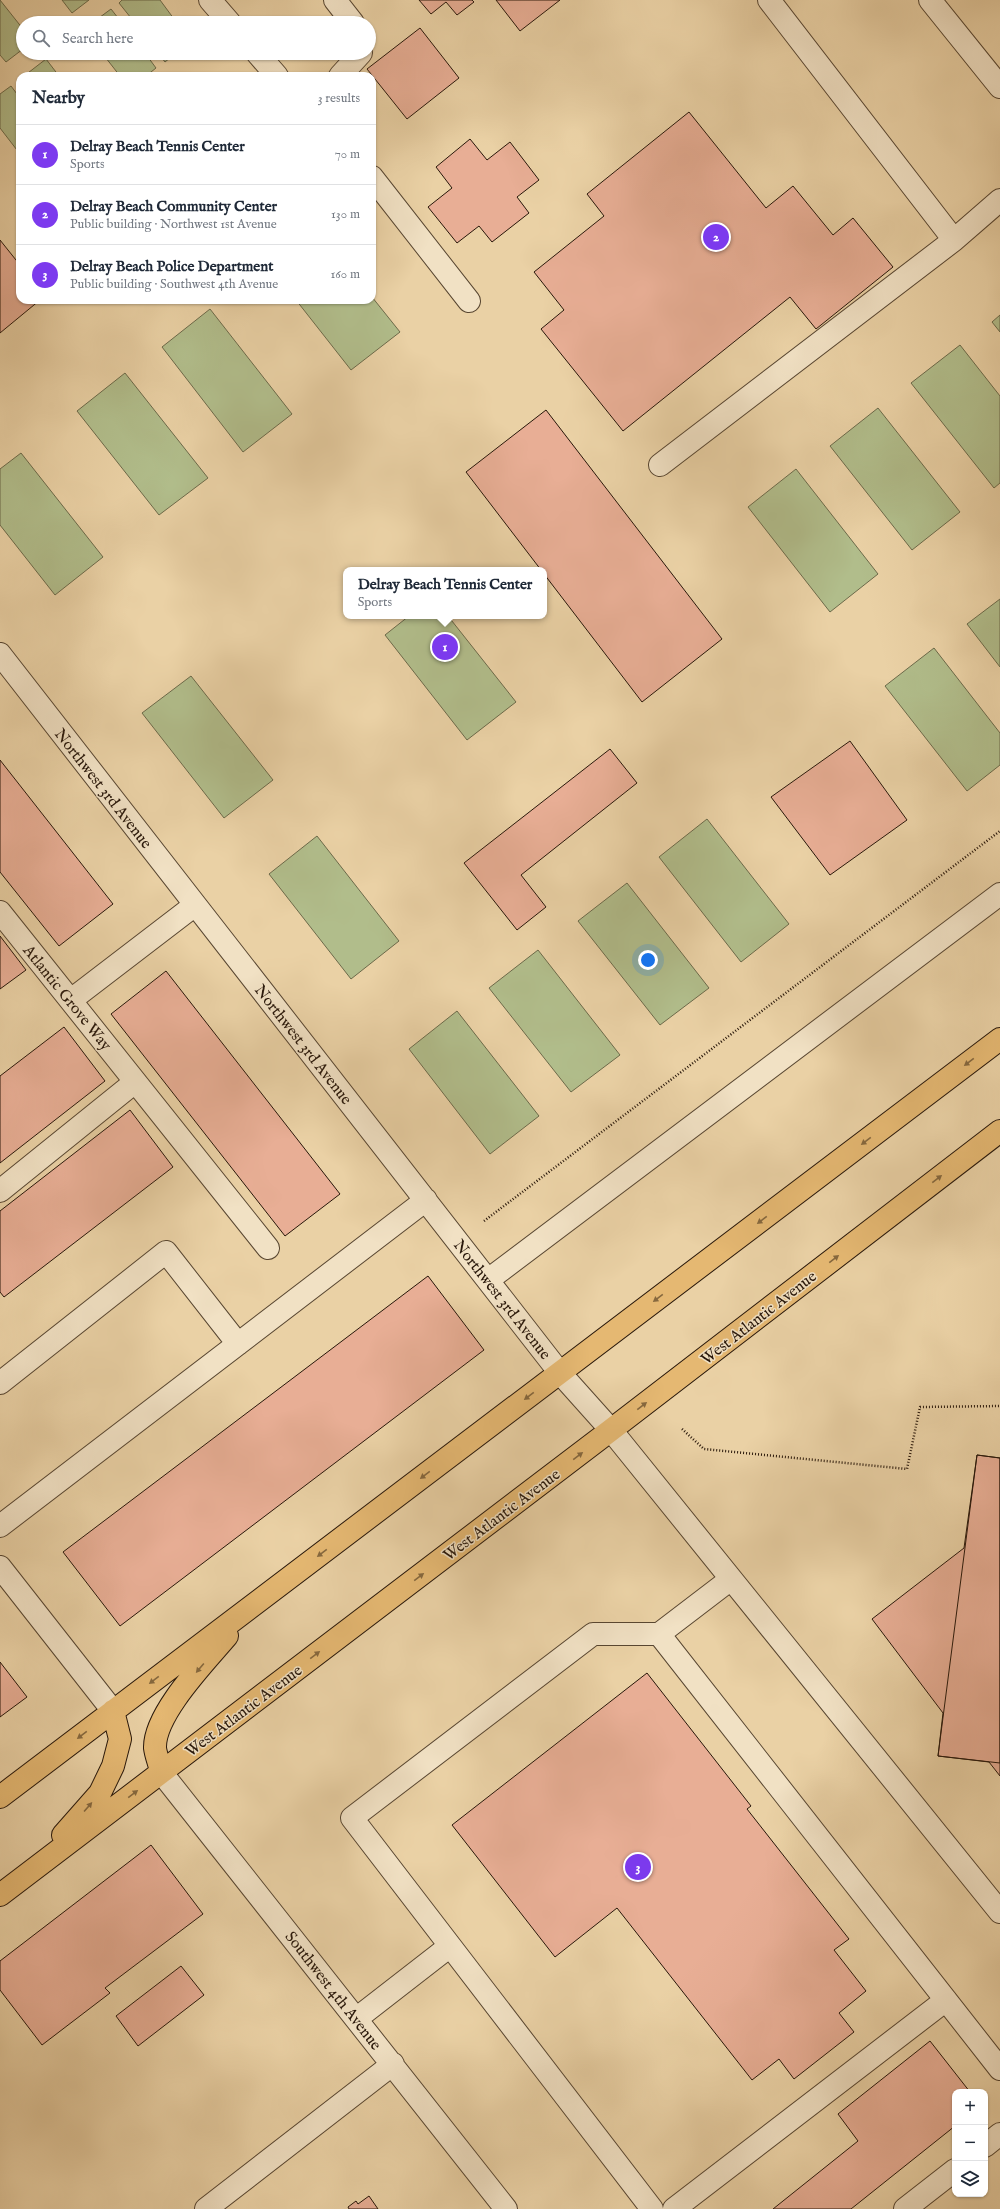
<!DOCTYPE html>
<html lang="en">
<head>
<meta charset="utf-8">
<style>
  :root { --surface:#fff; --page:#f6f6f7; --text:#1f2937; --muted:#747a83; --line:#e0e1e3; --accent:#7c3aed }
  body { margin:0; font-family:"IM FELL English",serif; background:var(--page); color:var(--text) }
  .controls { position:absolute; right:12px; bottom:12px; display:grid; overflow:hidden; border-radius:8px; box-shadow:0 1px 3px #0004 }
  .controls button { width:36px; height:36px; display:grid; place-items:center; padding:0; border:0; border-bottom:1px solid var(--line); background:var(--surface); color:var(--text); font:20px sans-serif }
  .you { position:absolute; left:648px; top:960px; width:14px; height:14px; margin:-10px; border:3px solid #fff; border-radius:50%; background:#1a73e8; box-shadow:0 0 0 6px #1a73e833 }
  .badge { display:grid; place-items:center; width:26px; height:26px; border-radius:50%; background:var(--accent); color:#fff; font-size:13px; font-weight:700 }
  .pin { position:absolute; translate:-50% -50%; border:2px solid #fff; box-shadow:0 1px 4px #0006 }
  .popup { position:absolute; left:343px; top:567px; width:204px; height:52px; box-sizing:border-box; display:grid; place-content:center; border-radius:8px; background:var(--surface); filter:drop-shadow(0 1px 3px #0005); font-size:13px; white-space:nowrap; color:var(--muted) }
  .popup b { font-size:15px; color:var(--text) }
  .popup::after { content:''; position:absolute; left:50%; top:100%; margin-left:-8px; border:8px solid transparent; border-top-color:var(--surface) }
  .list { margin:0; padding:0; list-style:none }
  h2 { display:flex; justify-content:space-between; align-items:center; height:52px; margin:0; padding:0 16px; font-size:17px }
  h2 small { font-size:13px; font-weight:400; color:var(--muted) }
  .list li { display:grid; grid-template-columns:26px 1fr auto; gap:12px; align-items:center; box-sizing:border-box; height:60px; padding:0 16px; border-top:1px solid var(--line) }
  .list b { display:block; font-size:15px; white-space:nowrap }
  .list p { margin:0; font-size:13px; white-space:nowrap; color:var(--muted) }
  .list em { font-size:13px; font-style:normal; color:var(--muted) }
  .icon { flex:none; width:22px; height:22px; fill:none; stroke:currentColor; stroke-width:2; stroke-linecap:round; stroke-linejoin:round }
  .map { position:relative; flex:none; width:1000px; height:2209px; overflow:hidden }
  .search { position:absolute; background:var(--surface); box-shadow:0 1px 3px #0004; left:16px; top:16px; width:360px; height:44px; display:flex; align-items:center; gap:10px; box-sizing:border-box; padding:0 14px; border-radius:22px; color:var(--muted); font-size:15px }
  .panel { position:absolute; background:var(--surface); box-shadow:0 1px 3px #0004; left:16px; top:72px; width:360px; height:232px; border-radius:12px }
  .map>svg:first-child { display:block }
  .green { fill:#b1bd8b; stroke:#6c6a4a }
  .building { fill:#e8ae95; stroke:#28170a }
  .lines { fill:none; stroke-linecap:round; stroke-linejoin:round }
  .minor-casing { stroke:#584631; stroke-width:24 }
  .major-casing { stroke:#28170a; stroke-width:24 }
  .path { stroke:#28170a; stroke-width:2.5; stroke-dasharray:1 2; stroke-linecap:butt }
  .minor { stroke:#f1e1c4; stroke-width:22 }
  .major { stroke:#e5b872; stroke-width:22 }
  .oneway { fill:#86683e }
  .labels { text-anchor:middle; stroke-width:3; stroke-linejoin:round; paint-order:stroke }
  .street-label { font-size:16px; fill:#28170a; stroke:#f1e1c4 }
</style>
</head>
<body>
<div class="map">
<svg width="1000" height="2209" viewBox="0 0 1000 2209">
  <rect width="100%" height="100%" fill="#ead1a5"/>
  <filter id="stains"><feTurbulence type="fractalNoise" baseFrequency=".005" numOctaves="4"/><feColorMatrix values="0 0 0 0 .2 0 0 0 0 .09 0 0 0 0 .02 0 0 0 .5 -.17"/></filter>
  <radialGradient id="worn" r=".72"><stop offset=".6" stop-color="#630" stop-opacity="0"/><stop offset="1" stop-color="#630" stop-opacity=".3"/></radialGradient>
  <path class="green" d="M0,0l23,29v20l-17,13 -6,-7z
    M62,0h27l-17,13z
    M122,0h38l17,23h-42l-16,-20z
    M111,9l11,14h-30z
    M102,53h43l11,15 -10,8h-26z
    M158,53h18l-11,9z
    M46,59l13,17h-35z
    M11,86l9,12v56l-20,-26v-34z
    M372,297l28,35 -49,38 -55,-70h76z
    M210,309l82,105 -49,38 -81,-105z
    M1000,315v17l-8,-10z
    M960,345l40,51v87l-6,5 -83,-105z
    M125,373l83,105 -49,37 -82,-104z
    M878,408l82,104 -48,38 -82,-104z
    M21,453l82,104 -48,38 -55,-70v-56z
    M796,469l82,105 -48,38 -82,-105z
    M1000,599v68l-33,-43z
    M409,616h39l68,86 -49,38 -82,-105z
    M934,648l66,85v32l-33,26 -82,-105z
    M191,676l82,104 -49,38 -82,-105z
    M707,819l82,105 -48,38 -82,-105z
    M317,836l82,105 -48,38 -82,-105z
    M627,883l82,105 -49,37 -82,-104z
    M538,950l82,105 -49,37 -82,-104z
    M457,1011l82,105 -49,38 -81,-105z"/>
  <path class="building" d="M419,0h53l2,2 -17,13 -11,-13 -15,12z
    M496,0h64l-40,31z
    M420,28l39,50 -52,41 -40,-50z
    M689,112l77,96 27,-22 40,49 20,-17 40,49 -77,62 -26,-32 -167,134 -82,-102 23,-19 -30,-38 70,-56 -17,-22z
    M470,139l17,21 23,-18 29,38 -22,17 12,16 -37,29 -13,-16 -22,17 -29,-36 24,-19 -16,-21z
    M0,240l20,25v35h20l-40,33z
    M546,410l176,229 -80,63 -98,-128v-4h-3l-75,-98z
    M850,741l57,79 -77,55 -59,-78z
    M610,749l27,34 -116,92 25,32 -29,23 -53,-67z
    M0,760l113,144 -54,42 -59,-74z
    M0,936l26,34 -26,19z
    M166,971l174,223 -55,42 -174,-222z
    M64,1027l41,54 -105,82v-87z
    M130,1110l43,57 -169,130 -4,-5v-81z
    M428,1276l56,74 -364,276 -57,-74z
    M977,1455l23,3v305l-62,-7z
    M977,1455l23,3v318l-11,-14 -51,-6 5,-43 -71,-94 92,-71z
    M0,1662l27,35 -27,20z
    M647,1673l104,133 -4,3 102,130 -15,11 32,41 -27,22 15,19 -60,47 -15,-20 -27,21 -135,-172 -62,49 -103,-132z
    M151,1845l52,69 -98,74 5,5 -68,52 -42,-55v-29z
    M181,1966l23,29 -66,51 -22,-30z
    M930,2041l40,51h-15v34l-104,83h-78l85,-68 -20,-27z
    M369,2196l9,13h-29l-1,-2 8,-6 2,3z"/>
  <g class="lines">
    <g class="minor-casing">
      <path id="minor" d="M210,0l20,23
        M335,0l18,23
        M769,0l185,240 46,-40
        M930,0l70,87
        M257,53l20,23
        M340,76l21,-23
        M372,177l97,124
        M660,465l294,-225
        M0,654l560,719 51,57 389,482
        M0,912l268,336
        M71,1000l124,-95
        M0,1191l135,-109
        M488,1280l512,-386
        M0,1383l166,-131 72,92
        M0,1526l426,-326
        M0,1567l113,144
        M659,1634l341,435
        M161,1772l345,437
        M356,2019l94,-73
        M985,2146l15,-12
        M206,2209l187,-145
        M652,2209l-300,-391 241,-184h66l72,-55
        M674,2209l272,-209
        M905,2209l50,-39"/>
    </g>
    <g class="major-casing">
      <path id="major" d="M161,1772c-1,-7 -5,-16 -6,-24 -1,-34 50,-86 72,-112
        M0,1797l1000,-758
        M63,1835l37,-42 13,-27 7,-27 -7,-28
        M0,1895l611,-465 389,-299"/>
    </g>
    <path class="path" d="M484,1221l516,-390
      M682,1429l22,20 203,20 13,-62 80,-1"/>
    <use href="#minor" class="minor"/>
    <use href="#major" class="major"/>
  </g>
  <defs><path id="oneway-solid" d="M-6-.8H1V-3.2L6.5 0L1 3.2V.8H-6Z"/></defs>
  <g class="oneway">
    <use href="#oneway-solid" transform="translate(969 1062) rotate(143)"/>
    <use href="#oneway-solid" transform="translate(866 1141) rotate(143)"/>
    <use href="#oneway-solid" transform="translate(937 1179) rotate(-38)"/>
    <use href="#oneway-solid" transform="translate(762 1220) rotate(143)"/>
    <use href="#oneway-solid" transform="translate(834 1259) rotate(-38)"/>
    <use href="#oneway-solid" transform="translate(658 1298) rotate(143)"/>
    <use href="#oneway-solid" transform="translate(529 1396) rotate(143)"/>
    <use href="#oneway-solid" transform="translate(642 1406) rotate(-38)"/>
    <use href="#oneway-solid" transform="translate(578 1456) rotate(-37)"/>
    <use href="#oneway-solid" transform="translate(425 1475) rotate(143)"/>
    <use href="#oneway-solid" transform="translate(322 1553) rotate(143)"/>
    <use href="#oneway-solid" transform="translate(419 1577) rotate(-37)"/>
    <use href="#oneway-solid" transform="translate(315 1655) rotate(-37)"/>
    <use href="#oneway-solid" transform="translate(200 1668) rotate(130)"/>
    <use href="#oneway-solid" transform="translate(154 1680) rotate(143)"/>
    <use href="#oneway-solid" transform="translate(82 1735) rotate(143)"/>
    <use href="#oneway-solid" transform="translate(133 1794) rotate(-37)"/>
    <use href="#oneway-solid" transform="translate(88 1807) rotate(-49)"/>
  </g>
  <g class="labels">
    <g class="street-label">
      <text transform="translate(104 788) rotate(52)" y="6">Northwest 3rd Avenue</text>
      <text transform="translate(68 997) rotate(51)" y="6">Atlantic Grove Way</text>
      <text transform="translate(304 1044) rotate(52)" y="6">Northwest 3rd Avenue</text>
      <text transform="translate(503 1299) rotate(52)" y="6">Northwest 3rd Avenue</text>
      <text transform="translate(758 1317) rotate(-38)" y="6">West Atlantic Avenue</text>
      <text transform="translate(501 1514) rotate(-37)" y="6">West Atlantic Avenue</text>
      <text transform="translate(243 1710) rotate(-37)" y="6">West Atlantic Avenue</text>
      <text transform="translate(334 1990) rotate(52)" y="6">Southwest 4th Avenue</text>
    </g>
  </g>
  <rect width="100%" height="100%" filter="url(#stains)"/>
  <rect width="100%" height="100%" fill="url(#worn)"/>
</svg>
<div class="controls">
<button>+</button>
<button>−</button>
<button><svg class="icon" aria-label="layers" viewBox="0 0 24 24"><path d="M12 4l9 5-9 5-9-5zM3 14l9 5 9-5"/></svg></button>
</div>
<div class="you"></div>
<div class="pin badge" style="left:445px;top:647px">1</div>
<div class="popup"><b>Delray Beach Tennis Center</b>Sports</div>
<div class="pin badge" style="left:716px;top:237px">2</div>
<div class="pin badge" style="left:638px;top:1867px">3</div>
<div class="search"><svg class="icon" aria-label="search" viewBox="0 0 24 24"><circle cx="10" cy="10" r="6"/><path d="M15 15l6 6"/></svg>Search here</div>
<section class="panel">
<h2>Nearby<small>3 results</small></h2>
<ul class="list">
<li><span class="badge">1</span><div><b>Delray Beach Tennis Center</b><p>Sports</p></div><em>70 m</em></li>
<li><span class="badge">2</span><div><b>Delray Beach Community Center</b><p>Public building · Northwest 1st Avenue</p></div><em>130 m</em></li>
<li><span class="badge">3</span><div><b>Delray Beach Police Department</b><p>Public building · Southwest 4th Avenue</p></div><em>160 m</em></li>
</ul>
</section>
</div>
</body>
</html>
